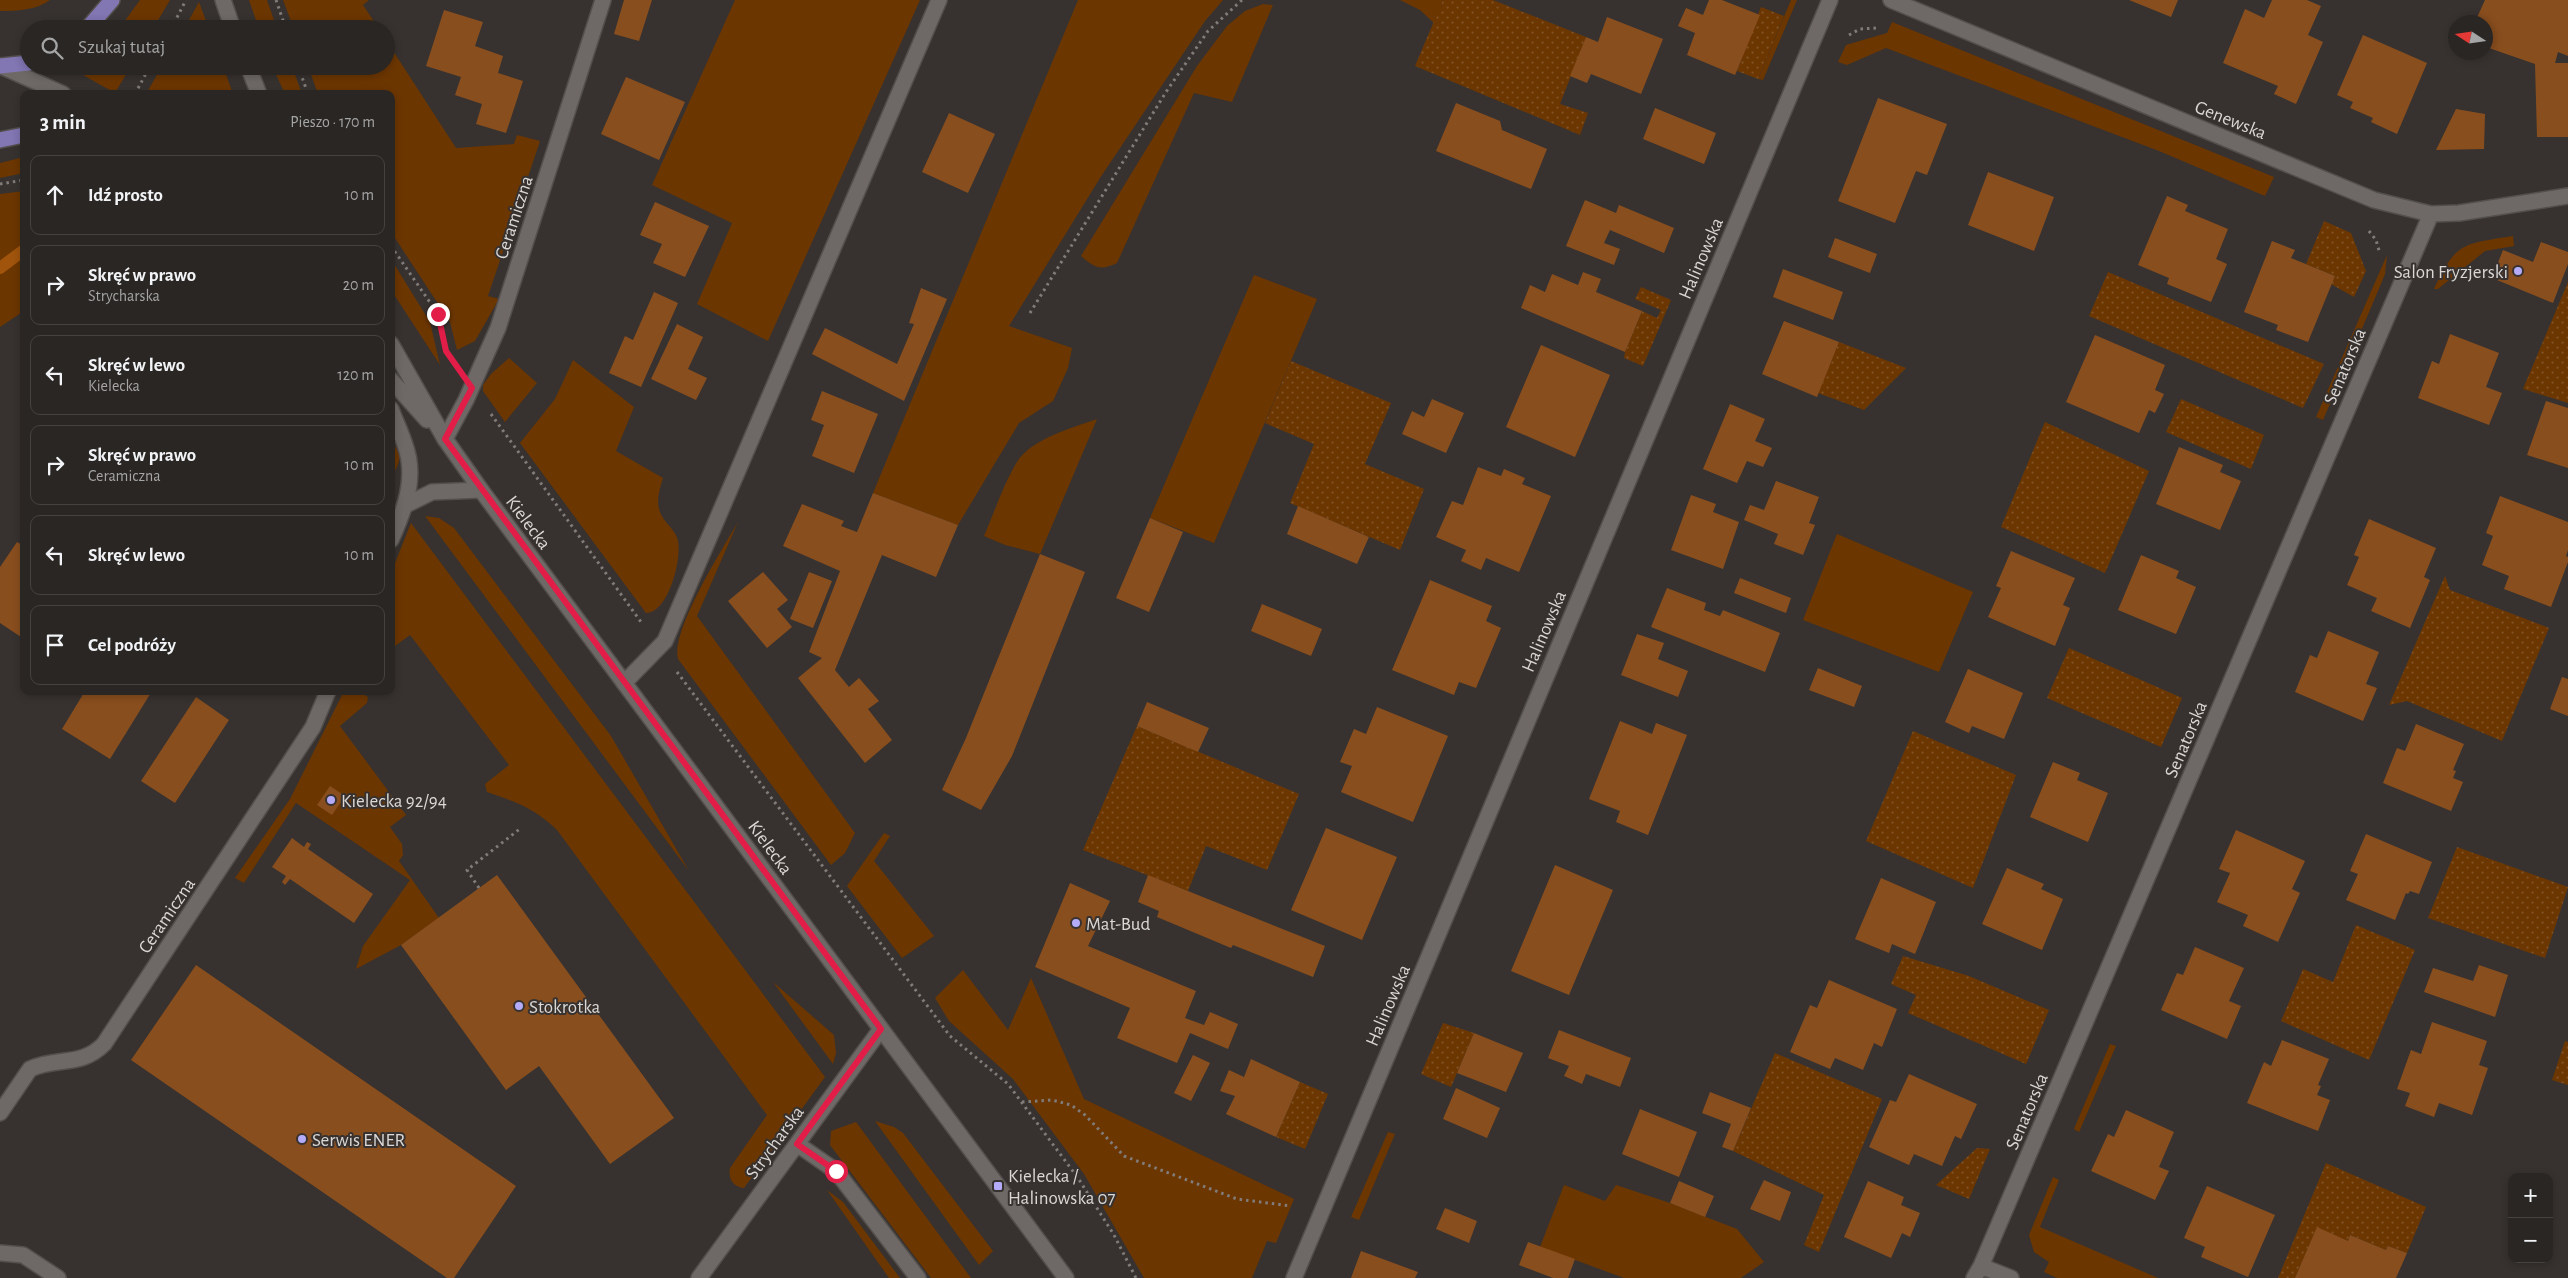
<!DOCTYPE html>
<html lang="pl">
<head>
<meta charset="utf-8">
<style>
  :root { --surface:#292623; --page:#353230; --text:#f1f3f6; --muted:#a5a5a6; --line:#454341 }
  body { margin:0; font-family:"Alegreya Sans",sans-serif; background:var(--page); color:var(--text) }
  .controls { position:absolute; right:15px; bottom:15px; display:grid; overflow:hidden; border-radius:10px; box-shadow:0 2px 8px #0003 }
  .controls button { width:45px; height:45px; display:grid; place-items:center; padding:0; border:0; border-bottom:1px solid var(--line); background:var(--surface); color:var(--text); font:25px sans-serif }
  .compass { position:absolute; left:2448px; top:15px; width:45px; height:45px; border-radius:50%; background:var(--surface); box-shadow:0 2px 8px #0003; rotate:282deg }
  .stop { position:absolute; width:15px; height:15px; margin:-11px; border:4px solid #e11d48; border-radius:50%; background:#fff }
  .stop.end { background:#e11d48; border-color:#fff; box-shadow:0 1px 5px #0008 }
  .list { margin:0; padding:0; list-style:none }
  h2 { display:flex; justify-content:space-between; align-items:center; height:65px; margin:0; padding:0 20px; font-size:21px }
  h2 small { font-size:16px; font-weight:400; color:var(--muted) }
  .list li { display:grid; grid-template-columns:32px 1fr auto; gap:15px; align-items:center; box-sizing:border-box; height:80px; margin:0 10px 10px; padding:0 10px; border:1px solid var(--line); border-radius:10px }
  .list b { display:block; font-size:19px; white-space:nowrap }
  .list p { margin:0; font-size:16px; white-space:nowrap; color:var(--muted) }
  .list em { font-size:16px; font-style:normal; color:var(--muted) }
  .icon { flex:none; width:28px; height:28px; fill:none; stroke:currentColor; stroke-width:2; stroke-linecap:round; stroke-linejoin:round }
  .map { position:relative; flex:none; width:2568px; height:1278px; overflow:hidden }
  .search { position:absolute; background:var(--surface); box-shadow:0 2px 8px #0003; left:20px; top:20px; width:375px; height:55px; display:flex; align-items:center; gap:12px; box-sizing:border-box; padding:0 18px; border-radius:28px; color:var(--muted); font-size:19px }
  .panel { position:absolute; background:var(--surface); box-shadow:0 2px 8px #0003; left:20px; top:90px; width:375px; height:605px; border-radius:10px }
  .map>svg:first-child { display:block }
  .grass { fill:#6c3601 }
  .park { fill:url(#park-dots) }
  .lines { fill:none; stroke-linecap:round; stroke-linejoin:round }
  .stream { stroke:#a1550c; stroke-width:12 }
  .building { fill:#894e1e }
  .service-casing { stroke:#534f4c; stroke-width:18 }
  .minor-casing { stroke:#534f4c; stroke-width:18 }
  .secondary-casing { stroke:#534f4c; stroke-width:18 }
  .primary-casing { stroke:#534f4c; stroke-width:18 }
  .path { stroke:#817c7a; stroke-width:3; stroke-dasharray:2.5 4; stroke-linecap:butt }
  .service { stroke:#6e6966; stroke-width:15 }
  .minor { stroke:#6e6966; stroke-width:15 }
  .secondary { stroke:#6e6966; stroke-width:15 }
  .primary { stroke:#8276b3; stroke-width:15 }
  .route { stroke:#e11d48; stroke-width:6 }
  .poi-dot { fill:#b5acf9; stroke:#37322f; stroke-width:2 }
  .labels { text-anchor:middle; stroke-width:4; stroke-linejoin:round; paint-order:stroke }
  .street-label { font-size:19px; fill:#dad7d5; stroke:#37322f }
  .poi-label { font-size:19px; fill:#dad7d5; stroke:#37322f; text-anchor:start }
</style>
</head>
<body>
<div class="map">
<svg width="2568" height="1278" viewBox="0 0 2568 1278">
  <defs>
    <pattern id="park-dots" width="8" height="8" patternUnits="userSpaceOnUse" patternTransform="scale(1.25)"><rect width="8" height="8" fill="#6c3601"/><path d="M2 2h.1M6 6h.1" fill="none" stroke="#805225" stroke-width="1.8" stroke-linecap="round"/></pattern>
  </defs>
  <rect width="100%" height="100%" fill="#37322f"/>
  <path class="grass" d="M0,0h50c-13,10 -34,11 -50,11z
    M140,0h30l-17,29h-34z
    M249,0h18l10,29h-18z
    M283,0h86l-6,5 16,24h-85z
    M735,0h185l-152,341 -71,-37 35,-81 -80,-38z
    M1078,0h145l-18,21 -105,157 -91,148 63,22 -4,20 -15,33 -34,22 -61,102 -85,-32z
    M1400,0h43l-9,23 -14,-13z
    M1791,0h6l-34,80 -5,-1z
    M199,2l10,27h-25z
    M1263,4l10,1 -41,97 -38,-9 -77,170c-17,8 -22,5 -36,-7l116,-190 30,-40 18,-15z
    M1892,22l382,155 -9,19 -106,-45 -273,-103 -39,17 -9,-3 8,-17 41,-12z
    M386,40l70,108 58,-4 3,-9 23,6 -52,155 11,3 -24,42 -18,9 -7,-28 -59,-90v-138h-73l-10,-28h78z
    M67,66h64l-16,27z
    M162,66h61l10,28h-87z
    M272,66h20l10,28h-17z
    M24,157v16l-24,5v-15z
    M24,191v120l-24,16v-133z
    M2513,236l1,10 -29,5 -47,38h-4c22,-48 30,-45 79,-53z
    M2387,255l-2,19 -7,17 -55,129 -7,-3z
    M391,259l39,63 10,43 -49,-75z
    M1254,275l63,24 -103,244 -64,-25z
    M509,358l28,25 -32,39 -22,-31v-6l8,-11z
    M573,360l61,47 -18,44 47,27c-5,16 -9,30 3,44 4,5 11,12 12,19 4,19 -10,72 -32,72l-126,-170 35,-44z
    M1097,419l-57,135 -35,-9 -21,-9c10,-23 20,-53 33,-74 14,-23 55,-34 80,-43z
    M391,441c9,11 11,17 4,30l-4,-4z
    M425,516l14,2 15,10 157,208 78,135z
    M738,522l-41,94 158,217 -10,20 -14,12 -153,-206c-7,-29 44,-109 60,-137z
    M411,523l414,554 -81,111c-11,-1 -16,-9 -14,-20l37,-53 -210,-285c-24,-23 -39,-27 -70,-38l-2,-8 24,-19 -99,-130 -15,11h-4v-73z
    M1837,534l136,58 -34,80 -136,-52z
    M359,692l9,5 -1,6 -27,23 66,89 -16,12 12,17 1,11 -4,6 40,57 -38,27 -45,24 7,-23 47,-66 -114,-77 -52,80 -9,-5 55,-79 53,-106z
    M884,833l6,3 -16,25 60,75 -32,22 -55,-72z
    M963,970l45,60 23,-52 53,121 210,100 -18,44 -9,-2 -15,37h-108l-60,-104 -71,-95 -64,-58 -14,-23z
    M773,982l61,53 2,18 -3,11z
    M2110,1044l6,2 -37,86 -5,-3z
    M875,1121l19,6 9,6 90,118 -14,14z
    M856,1122l115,156h-40l-101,-133 1,-14z
    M1388,1132l7,2 -36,86 -8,-3z
    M2053,1177l6,3 -19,47 118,51h-101l-13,-6 5,-10 -15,-10 -5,-17z
    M1564,1185l41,16 11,-16 54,18 67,26 27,33 -23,16h-117l-84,-31z
    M827,1190l16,12 57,76h-11z"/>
  <path class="park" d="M1443,0h50l93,37 -26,67 28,9 -8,22 -165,-69z
    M1761,7l23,9 -26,63 -21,-8z
    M2324,221l27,12 15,38 -12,26 -23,-13 4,-8 -29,-12z
    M2108,272l216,92 -21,44 -214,-92z
    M2568,282v121l-45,-14z
    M1641,287l30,13 -28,66 -19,-8 1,-6 17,-41 15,7 4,-8 -26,-11z
    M1839,342l67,26 -42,42 -46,-17z
    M1291,361l100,42 -26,61 59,25 -24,61 -110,-47 24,-59 -49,-21z
    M2181,399l83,36 -13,34 -85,-37z
    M2045,422l104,49 -44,102 -104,-46z
    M2445,576l5,14 99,38 -47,113 -95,-40 -18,4z
    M2069,648l113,50 -21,49 -114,-49z
    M1137,726l162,68 -32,76 -61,-24 -18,45 -105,-41z
    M1913,731l103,44 -43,113 -107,-47z
    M2457,847l111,40 -23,71 -117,-40z
    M2356,925l59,25 -46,110 -88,-39 22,-52 30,13z
    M1903,956l66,20 80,34 -23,54 -118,-51 8,-18 -25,-11z
    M1443,1023l31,10 -23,54 -30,-13z
    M2565,1041l3,1v43l-16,-5z
    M1775,1053l107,46 -63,153 -15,-7 20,-50 -91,-44z
    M1300,1082l28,12 -23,55 -29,-12z
    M1977,1148l13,1 -21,50 -33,-14z
    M2326,1163l100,44 -19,46 -19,-7 -2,4 -36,-15 -2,6 -31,-13 -22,50h-17z"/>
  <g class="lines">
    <path class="stream" d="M0,268l24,-18"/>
  </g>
  <path class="building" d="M624,0h28l-13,41 -25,-7z
    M1709,0h13l38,15 -25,60 -48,-20 8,-22 -17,-7 8,-18 17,7z
    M2129,0h49l-7,17z
    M2272,0h35l14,6 -13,29 15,7 -27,62 -22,-10 4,-8 -55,-23 22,-54 19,9z
    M2485,0h83v56l-10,-4 -3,11h13v74h-31l-2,-73 -49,-17v-25h-11z
    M444,10l39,12 -8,24 28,10 -5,17 25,8 -17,52 -30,-9 6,-20 -27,-9 6,-18 -35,-11z
    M1607,17l56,22 -22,55 -50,-20 -4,9 -17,-7 16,-39 12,5z
    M2363,35l64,28 -30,71 -26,-12 2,-4 -23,-10 3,-6 -16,-7z
    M626,77l59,25 -26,58 -58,-26z
    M1878,98l69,26 -20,51 -11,-4 -21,52 -57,-22z
    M1456,103l44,18 2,9 45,19 -16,40 -95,-38z
    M1655,108l61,25 -12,31 -61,-25z
    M2456,109l29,5 -1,35 -48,1z
    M949,113l46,21 -27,59 -46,-21z
    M1988,172l66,25 -20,54 -66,-26z
    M2167,196l21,9 -3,6 43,18 -12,30 11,5 -16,38 -44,-18 2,-6 -31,-13z
    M1585,200l31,13 3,-8 55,23 -10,25 -54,-23 -6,13 16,6 -6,16 -48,-19z
    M655,202l54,24 -24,51 -32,-14 9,-19 -22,-9z
    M1835,238l42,16 -7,19 -42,-16z
    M2272,241l23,9 -4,8 44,18 -27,66 -32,-12 2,-5 -34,-13z
    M2541,242l27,10v12l-15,39 -61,-25 11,-28 30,12z
    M1783,269l60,23 -10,28 -60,-23z
    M1583,272l18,7 -5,13 46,19 -17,41 -104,-44 9,-23 15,7 7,-18 26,11z
    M921,288l26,11 -43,102 -92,-47 13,-26 72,36 17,-40 -5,-1z
    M654,292l24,11 -37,84 -32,-14 16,-37 8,4z
    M1784,321l55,21 -22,55 -55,-23z
    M677,324l26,13 -15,32 19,9 -11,22 -45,-21z
    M2450,334l49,19 -13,34 16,6 -13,32 -71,-27 14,-37 7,3z
    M2095,335l70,30 -10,25 9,4 -9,19 -6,-3 -10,23 -73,-31z
    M1541,345l69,30 -35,82 -69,-30z
    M822,391l56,23 -24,59 -42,-17 12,-31 -13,-5z
    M1432,399l32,14 -18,40 -44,-19 10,-23 12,6z
    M2546,401l22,7v60l-41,-13z
    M1730,404l35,15 -10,22 17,7 -9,19 -16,-6 -10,22 -34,-14z
    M2179,447l44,18 -3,7 21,9 -21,49 -64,-26z
    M1478,467l23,9 3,-7 21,9 -3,6 29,12 -32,76 -33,-14 -5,12 -20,-9 5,-11 -30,-13 16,-36 11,4z
    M1776,481l43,16 -10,26 6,2 -12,30 -29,-11 4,-10 -34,-14 6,-15 14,5z
    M873,493l85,32 -22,52 -54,-22 -47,115 14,17 10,-9 20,23 -11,8 24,31 -27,23 -67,-85 24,-20 -13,-6 31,-81 -57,-25 19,-42 42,17 -3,5 16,6z
    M1691,495l25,9 -3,8 26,10 -16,47 -52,-19z
    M2500,496l68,26v28l-2,6 2,1v5l-17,45 -47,-18 5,-13 -27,-11 11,-29 -7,-3z
    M1298,506l71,31 -12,27 -70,-30z
    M1150,518l33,14 -34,80 -33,-14z
    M2369,519l67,29 -12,29 6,3 -20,48 -39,-17 6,-13 -30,-13 12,-28 -5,-2z
    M17,542l7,4v93l-24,-16v-56z
    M2011,551l64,27 -12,27 7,3 -15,38 -67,-29 13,-29 -5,-2z
    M1040,554l45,18 -73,184 -31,54 -39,-20 24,-52z
    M2141,555l38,16 -3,7 20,9 -20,47 -58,-24z
    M763,572l25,28 -11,9 15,18 -25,21 -39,-47z
    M809,572l23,9 -19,47 -23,-9z
    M1740,578l51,20 -5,15 -52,-20z
    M1430,580l62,26 -6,15 15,7 -25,60 -17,-6 -5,13 -62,-25z
    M1667,588l39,15 -2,7 16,6 3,-6 57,23 -15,39 -114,-45z
    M1262,604l60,25 -11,27 -60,-25z
    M2328,631l51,21 -13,32 11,4 -14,33 -68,-29 15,-37 7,3z
    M1637,634l27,9 -6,16 30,12 -10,26 -57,-22z
    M1818,668l44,18 -8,21 -45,-17z
    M1968,669l55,24 -19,46 -32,-13 -3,7 -24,-11z
    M2562,677l6,2v37l-18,-7z
    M85,691h67l-42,68 -48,-30z
    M196,697l33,23 -54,83 -34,-22z
    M1147,702l62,26 -11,24 -61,-26z
    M1377,707l71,29 -35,86 -72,-30 11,-26 -12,-4 8,-19 6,-14 12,5z
    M1620,721l32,13 4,-11 31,12 -39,100 -32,-13 4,-11 -31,-12z
    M2416,724l48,20 -11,26 3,1 -3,7 10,4 -12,29 -68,-28 14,-35 8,3z
    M2053,762l27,11 -3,7 31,13 -20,49 -58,-25z
    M330,786l15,10 -13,19 -15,-10z
    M1326,828l71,29 -35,83 -71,-30z
    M2236,830l69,31 -13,28 8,4 -22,49 -35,-16 5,-11 -31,-13 13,-29 -11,-4z
    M2366,834l66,28 -13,32 -9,-3 -2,3 -2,-1 -11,27 -49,-20 12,-26 -8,-3z
    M292,838l12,9 3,-5 4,2 -3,5 65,45 -19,29 -64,-44 -5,6 -3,-3 4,-6 -14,-9z
    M1555,865l58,25 -44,105 -58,-24z
    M2007,868l37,16 -3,5 22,10 -21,51 -60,-26z
    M497,875l177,243 -64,46 -71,-98 -33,24 -105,-145z
    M1148,875l177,71 -12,31 -80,-32 -2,3 -74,-31 2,-6 -21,-9z
    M1881,878l55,24 -21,52 -23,-10 -3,9 -34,-14z
    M1070,883l40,18 -22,45 108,45 -11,27 19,7 6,-13 28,12 -10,25 -38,-16 -13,30 -60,-25 13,-30 -95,-41z
    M2195,947l49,21 -15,33 12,5 -14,33 -66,-29 16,-37 6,2z
    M196,965l320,221 -62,92h-7l-316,-218z
    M2479,965l29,10 -13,42 -71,-25 9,-24 40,13z
    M1829,980l68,29 -15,38 -8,-4 -11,27 -28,-12 -5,11 -40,-17 20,-47 7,3z
    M2432,1022l55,19 -8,24 9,3 -16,47 -33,-12 -5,14 -29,-11 5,-13 -13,-4 14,-39 10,4z
    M1559,1030l72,28 -11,29 -34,-13 -4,10 -18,-8 5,-10 -21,-8z
    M1474,1033l49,20 -17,39 -49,-19z
    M2282,1040l47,19 -11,26 3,1 -4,9 13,5 -12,31 -71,-28 17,-41 7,4z
    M1193,1055l17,8 -19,38 -17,-8z
    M1251,1059l49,23 -24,55 -50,-23 9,-18 -15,-5 9,-21 15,7z
    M1909,1074l68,30 -16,35 -6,-3 -13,30 -28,-12 -5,11 -40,-18 21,-47 6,2z
    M1456,1088l44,20 -13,30 -44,-19z
    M1710,1092l41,16 -18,43 -11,-4 9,-23 -29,-11z
    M1640,1109l57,23 -18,45 -57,-23z
    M2126,1110l48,22 -15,35 10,4 -14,29 -64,-29 17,-37 6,3z
    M1764,1180l27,12 -11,29 -30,-12z
    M1679,1181l35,15 -9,21 -35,-14z
    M1868,1181l36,16 -3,8 19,8 -10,24 -8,-4 -11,25 -47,-21z
    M2207,1186l68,29 -27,62 -47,-20 4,-10 -21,-9z
    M1445,1208l32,13 -8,22 -33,-14z
    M2317,1227l31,14 2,-6 36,15 2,-4 19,7 -11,25h-101z
    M1528,1242l47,17 -7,19h-15l-34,-13z
    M1361,1251l57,21 -3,6h-64z"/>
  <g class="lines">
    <g class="service-casing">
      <path id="service" d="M391,409c6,17 16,35 18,52 4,28 -7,54 -18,79
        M445,439l21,-39 32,-72 105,-328
        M406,505l26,-13 49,-2
        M624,683l41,-42 274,-641
        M0,1113l30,-44c28,-13 50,-1 74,-25l209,-317 15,-36
        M797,1144l39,27 82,107
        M0,1253l23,2 35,23
        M699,1278l182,-249"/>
    </g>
    <g class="minor-casing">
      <path id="minor" d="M1891,0l483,200 57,14 28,-1 109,-17
        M1981,1266l30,12
        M1294,1278l536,-1278
        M1974,1278l7,-12 450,-1052"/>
    </g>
    <g class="secondary-casing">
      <path id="secondary" d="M223,0l10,29
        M1,66l62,28
        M248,66l11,28
        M391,344l54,95 36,51 585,788
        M391,380l36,40"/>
    </g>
    <g class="primary-casing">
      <path id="primary" d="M87,29l25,-29
        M0,66l29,-3
        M0,140l24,-5"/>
    </g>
    <path class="path" d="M276,0l10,29
      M171,29l15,-29
      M1849,35l11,-6 16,-1
      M298,66l10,28
      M135,94l15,-28
      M0,184l24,-4
      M2369,231l7,9 4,14
      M391,246l47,68 8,37 5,8
      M1030,313l136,-221 42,-61 34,-31
      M491,414l150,208
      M677,672l273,364 58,48 70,94 36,57 22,43
      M479,888l-12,-18 54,-42
      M1022,1102l30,-2 19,5 14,10 39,41 113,43 54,7"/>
    <use href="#service" class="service"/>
    <use href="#minor" class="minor"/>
    <use href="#secondary" class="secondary"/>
    <use href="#primary" class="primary"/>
  </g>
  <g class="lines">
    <path class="route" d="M438,314l8,37 26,37 -27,51 436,590 -84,115 39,27"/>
  </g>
  <g class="poi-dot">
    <circle cx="2518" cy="271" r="5"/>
    <circle cx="331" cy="800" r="5"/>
    <circle cx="1076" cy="923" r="5"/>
    <circle cx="519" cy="1006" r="5"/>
    <circle cx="302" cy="1139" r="5"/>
    <rect x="993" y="1181" width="10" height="10" rx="2.5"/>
  </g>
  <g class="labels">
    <g class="street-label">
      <text transform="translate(2231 119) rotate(22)" y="7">Genewska</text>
      <text transform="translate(513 217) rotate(-72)" y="7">Ceramiczna</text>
      <text transform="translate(1700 258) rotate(-67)" y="7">Halinowska</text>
      <text transform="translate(2344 366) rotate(-67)" y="7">Senatorska</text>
      <text transform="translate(529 522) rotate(53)" y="7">Kielecka</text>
      <text transform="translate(1543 631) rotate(-67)" y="7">Halinowska</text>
      <text transform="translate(2185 739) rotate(-67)" y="7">Senatorska</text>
      <text transform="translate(771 847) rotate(54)" y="7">Kielecka</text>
      <text transform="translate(166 915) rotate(-56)" y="7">Ceramiczna</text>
      <text transform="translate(1387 1005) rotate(-67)" y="7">Halinowska</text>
      <text transform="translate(2026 1111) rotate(-67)" y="7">Senatorska</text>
      <text transform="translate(774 1142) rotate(-54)" y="7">Strycharska</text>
    </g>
    <g class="poi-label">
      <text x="2508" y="278" text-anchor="end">Salon Fryzjerski</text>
      <text x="341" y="807">Kielecka 92/94</text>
      <text x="1086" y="930">Mat-Bud</text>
      <text x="529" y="1013">Stokrotka</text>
      <text x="312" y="1146">Serwis ENER</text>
      <text x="1008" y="1182">Kielecka /<tspan x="1008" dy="22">Halinowska 07</tspan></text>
    </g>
  </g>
</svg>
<div class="controls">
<button>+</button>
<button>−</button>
</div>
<svg class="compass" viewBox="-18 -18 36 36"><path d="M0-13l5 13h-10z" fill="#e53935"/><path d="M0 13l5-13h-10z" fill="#a5a5a6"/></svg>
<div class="stop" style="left:836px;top:1171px"></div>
<div class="stop end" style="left:438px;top:314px"></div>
<div class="search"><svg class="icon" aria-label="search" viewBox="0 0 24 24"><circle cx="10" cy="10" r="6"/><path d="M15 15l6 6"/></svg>Szukaj tutaj</div>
<section class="panel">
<h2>3 min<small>Pieszo · 170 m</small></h2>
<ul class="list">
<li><svg class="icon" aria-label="ahead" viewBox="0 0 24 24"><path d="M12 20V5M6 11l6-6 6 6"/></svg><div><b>Idź prosto</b></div><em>10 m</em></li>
<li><svg class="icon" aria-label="right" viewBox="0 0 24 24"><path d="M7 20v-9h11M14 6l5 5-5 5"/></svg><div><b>Skręć w prawo</b><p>Strycharska</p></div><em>20 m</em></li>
<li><svg class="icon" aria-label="left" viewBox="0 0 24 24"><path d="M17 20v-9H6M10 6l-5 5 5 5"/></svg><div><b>Skręć w lewo</b><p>Kielecka</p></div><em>120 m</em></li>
<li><svg class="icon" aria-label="right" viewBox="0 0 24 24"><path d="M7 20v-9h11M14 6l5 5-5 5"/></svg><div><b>Skręć w prawo</b><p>Ceramiczna</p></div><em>10 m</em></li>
<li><svg class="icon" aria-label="left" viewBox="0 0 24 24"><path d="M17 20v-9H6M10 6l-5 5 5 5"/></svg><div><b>Skręć w lewo</b></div><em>10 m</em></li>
<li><svg class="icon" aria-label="arrive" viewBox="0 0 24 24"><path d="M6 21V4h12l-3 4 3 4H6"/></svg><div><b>Cel podróży</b></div></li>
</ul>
</section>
</div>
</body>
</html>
